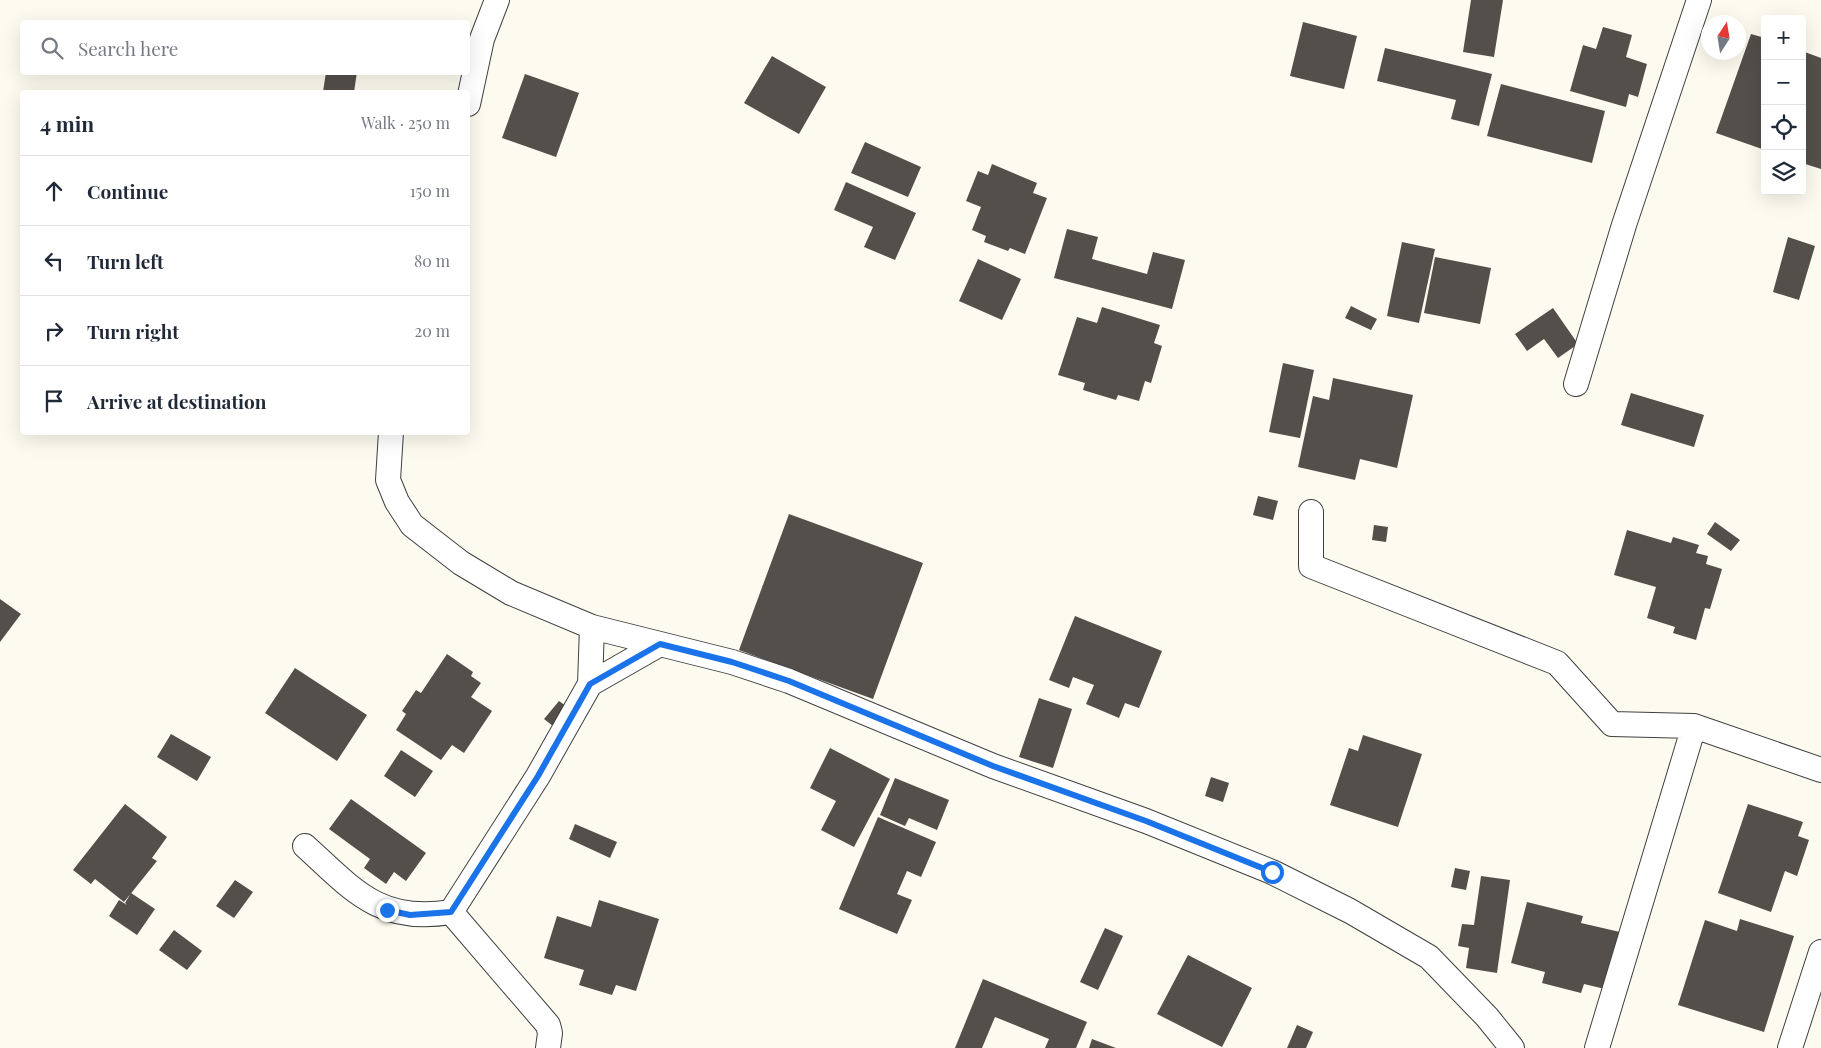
<!DOCTYPE html>
<html lang="en">
<head>
<meta charset="utf-8">
<style>
  :root { --surface:#fff; --page:#f6f6f7; --text:#1f2937; --muted:#747a83; --line:#e0e1e3 }
  body { margin:0; font-family:"Playfair Display",serif; background:var(--page); color:var(--text) }
  .controls { position:absolute; right:15px; top:15px; display:grid; overflow:hidden; border-radius:5px; box-shadow:0 5px 20px #0002 }
  .controls button { width:45px; height:45px; display:grid; place-items:center; padding:0; border:0; border-bottom:1px solid var(--line); background:var(--surface); color:var(--text); font:25px sans-serif }
  .compass { position:absolute; left:1701px; top:15px; width:45px; height:45px; border-radius:50%; background:var(--surface); box-shadow:0 5px 20px #0002; rotate:12deg }
  .stop { position:absolute; width:15px; height:15px; margin:-11px; border:4px solid #1a73e8; border-radius:50%; background:#fff }
  .stop.end { background:#1a73e8; border-color:#fff; box-shadow:0 1px 5px #0008 }
  .list { margin:0; padding:0; list-style:none }
  h2 { display:flex; justify-content:space-between; align-items:center; height:65px; margin:0; padding:0 20px; font-size:21px }
  h2 small { font-size:16px; font-weight:400; color:var(--muted) }
  .list li { display:grid; grid-template-columns:32px 1fr auto; gap:15px; align-items:center; box-sizing:border-box; height:70px; padding:0 20px; border-top:1px solid var(--line) }
  .list b { display:block; font-size:19px; white-space:nowrap }
  .list em { font-size:16px; font-style:normal; color:var(--muted) }
  .icon { flex:none; width:28px; height:28px; fill:none; stroke:currentColor; stroke-width:2; stroke-linecap:round; stroke-linejoin:round }
  .map { position:relative; flex:none; width:1821px; height:1048px; overflow:hidden }
  .search { position:absolute; background:var(--surface); box-shadow:0 5px 20px #0002; left:20px; top:20px; width:450px; height:55px; display:flex; align-items:center; gap:12px; box-sizing:border-box; padding:0 18px; border-radius:5px; color:var(--muted); font-size:19px }
  .panel { position:absolute; background:var(--surface); box-shadow:0 5px 20px #0002; left:20px; top:90px; width:450px; height:345px; border-radius:5px }
  .map>svg:first-child { display:block }
  .building { fill:#554f4b }
  .lines { fill:none; stroke-linecap:round; stroke-linejoin:round }
  .minor-casing { stroke:#404040; stroke-width:26 }
  .minor { stroke:#fff; stroke-width:24 }
  .route { stroke:#1a73e8; stroke-width:6 }
</style>
</head>
<body>
<div class="map">
<svg width="1821" height="1048" viewBox="0 0 1821 1048">
  <rect width="100%" height="100%" fill="#fdfbef"/>
  <path class="building" d="M1471,0h32l-9,57 -31,-5z
    M1303,22l54,14 -13,53 -54,-13z
    M1603,27l29,8 -6,22 21,7 -9,33 -9,-3 -3,13 -56,-16 13,-46 13,4z
    M1751,34l14,4v112l-49,-17z
    M1385,48l107,26 -13,52 -28,-7 5,-19 -79,-19z
    M1802,51l19,7v111l-19,-6z
    M772,56l54,31 -27,47 -55,-31z
    M326,72h31l-3,20h-31z
    M525,74l54,19 -23,64 -54,-19z
    M1501,84l104,27 -13,52 -105,-27z
    M865,142l56,25 -13,30 -57,-24z
    M992,164l45,19 -4,10 14,5 -22,56 -15,-6 -2,3 -24,-9 2,-6 -14,-6 9,-23 -15,-6 12,-30 10,4z
    M846,182l70,31 -21,47 -31,-13 9,-20 -39,-17z
    M1067,229l31,8 -6,22 55,15 6,-22 32,8 -13,49 -118,-31z
    M1788,237l27,9 -16,54 -26,-8z
    M1402,242l33,7 -16,74 -32,-7z
    M1435,257l56,11 -11,56 -56,-11z
    M978,259l43,20 -19,41 -43,-19z
    M1351,306l26,13 -6,11 -26,-12z
    M1102,307l58,18 -6,18 8,3 -11,37 -6,-2 -6,20 -21,-6 -2,5 -33,-10 2,-7 -27,-8 19,-58 20,6z
    M1553,308l25,36 -20,14 -14,-19 -17,12 -12,-17z
    M1283,363l31,7 -14,68 -31,-6z
    M1333,378l80,17 -16,73 -37,-9 -5,21 -57,-13 15,-71 16,4z
    M1631,393l73,22 -10,32 -73,-22z
    M1258,496l20,5 -5,19 -20,-5z
    M789,514l134,49 -50,136 -134,-49z
    M1715,522l25,18 -9,11 -24,-17z
    M1374,525l14,2 -2,15 -14,-2z
    M1627,530l44,13 2,-6 26,8 -3,8 12,3 -2,8 16,5 -12,40 -5,-1 -9,32 -23,-7 2,-6 -28,-9 9,-31 -42,-12z
    M0,599l21,15 -21,28z
    M1075,616l87,35 -23,57 -14,-5 -6,15 -33,-14 8,-19 -21,-8 -4,11 -20,-8z
    M447,654l26,18 -2,4 10,7 -10,14 21,14 -28,42 -12,-8 -11,15 -45,-30 10,-16 -4,-3 14,-21 5,3z
    M295,668l72,47 -30,46 -72,-48z
    M1039,698l33,11 -19,59 -34,-11z
    M559,701l14,10 -15,19 -14,-11z
    M171,734l40,23 -14,24 -40,-24z
    M1363,735l59,19 -24,73 -68,-22 19,-57 9,3z
    M830,748l60,31 -36,68 -33,-17 15,-29 -26,-13z
    M401,750l32,21 -18,26 -31,-21z
    M1211,777l18,6 -6,19 -18,-6z
    M895,778l54,22 -12,30 -28,-12 -4,8 -25,-11z
    M351,799l75,54 -20,28 -12,-9 -8,12 -22,-16 6,-9 -41,-30z
    M125,804l42,33 -15,21 5,3 -33,41 -29,-23 -4,5 -18,-14z
    M1748,804l55,18 -5,14 11,4 -12,36 -12,-5 -14,41 -53,-19z
    M878,817l58,25 -15,35 -14,-6 -10,23 15,6 -15,34 -58,-25z
    M575,824l42,18 -7,16 -41,-19z
    M1455,868l15,3 -4,19 -15,-3z
    M1481,876l29,4 -13,93 -31,-5 3,-20 -11,-2 4,-22 12,1z
    M235,880l18,12 -19,26 -18,-12z
    M131,893l24,16 -18,26 -28,-19 10,-16 8,5 -2,-2z
    M599,900l60,19 -23,72 -20,-6 -4,10 -33,-10 5,-15 -40,-12 13,-42 34,11z
    M1527,902l56,14 -2,7 39,9 -15,57 -21,-5 -3,9 -39,-10 3,-11 -34,-9z
    M1740,919l54,17 -30,96 -86,-27 27,-85 32,11z
    M1105,928l18,8 -25,54 -18,-8z
    M174,930l28,21 -15,19 -28,-20z
    M1188,955l64,33 -30,59 -65,-33z
    M983,979l104,43 -11,26h-31l4,-9 -54,-22 -13,31h-27z
    M1297,1025l16,7 -7,16h-19z
    M1092,1039l24,9h-27z"/>
  <g class="lines">
    <g class="minor-casing">
      <path id="minor" d="M468,104l14,-65 15,-39
        M1576,384l48,-159 75,-225
        M391,432l-3,48 9,22 15,23 49,38 50,30 81,34 140,35 57,19 204,85 153,55 126,51 78,39 79,46 58,60 25,31
        M1311,512v54l246,97 55,61 82,2 127,44
        M590,684l70,-40
        M305,846c48,44 75,78 146,66
        M548,1048l2,-15 -2,-8 -97,-113 87,-136 52,-92 2,-57
        M1597,1048l97,-322
        M1790,1048l31,-96"/>
    </g>
    <use href="#minor" class="minor"/>
  </g>
  <g class="lines">
    <path class="route" d="M387,910l23,5 41,-3 87,-136 52,-92 70,-40 72,18 57,19 204,85 153,55 126,51"/>
  </g>
</svg>
<div class="controls">
<button>+</button>
<button>−</button>
<button><svg class="icon" aria-label="locate" viewBox="0 0 24 24"><circle cx="12" cy="12" r="6"/><path d="M12 2v4M12 18v4M2 12h4M18 12h4"/></svg></button>
<button><svg class="icon" aria-label="layers" viewBox="0 0 24 24"><path d="M12 4l9 5-9 5-9-5zM3 14l9 5 9-5"/></svg></button>
</div>
<svg class="compass" viewBox="-18 -18 36 36"><path d="M0-13l5 13h-10z" fill="#e53935"/><path d="M0 13l5-13h-10z" fill="#747a83"/></svg>
<div class="stop" style="left:1272px;top:872px"></div>
<div class="stop end" style="left:387px;top:910px"></div>
<div class="search"><svg class="icon" aria-label="search" viewBox="0 0 24 24"><circle cx="10" cy="10" r="6"/><path d="M15 15l6 6"/></svg>Search here</div>
<section class="panel">
<h2>4 min<small>Walk · 250 m</small></h2>
<ul class="list">
<li><svg class="icon" aria-label="ahead" viewBox="0 0 24 24"><path d="M12 20V5M6 11l6-6 6 6"/></svg><div><b>Continue</b></div><em>150 m</em></li>
<li><svg class="icon" aria-label="left" viewBox="0 0 24 24"><path d="M17 20v-9H6M10 6l-5 5 5 5"/></svg><div><b>Turn left</b></div><em>80 m</em></li>
<li><svg class="icon" aria-label="right" viewBox="0 0 24 24"><path d="M7 20v-9h11M14 6l5 5-5 5"/></svg><div><b>Turn right</b></div><em>20 m</em></li>
<li><svg class="icon" aria-label="arrive" viewBox="0 0 24 24"><path d="M6 21V4h12l-3 4 3 4H6"/></svg><div><b>Arrive at destination</b></div></li>
</ul>
</section>
</div>
</body>
</html>
